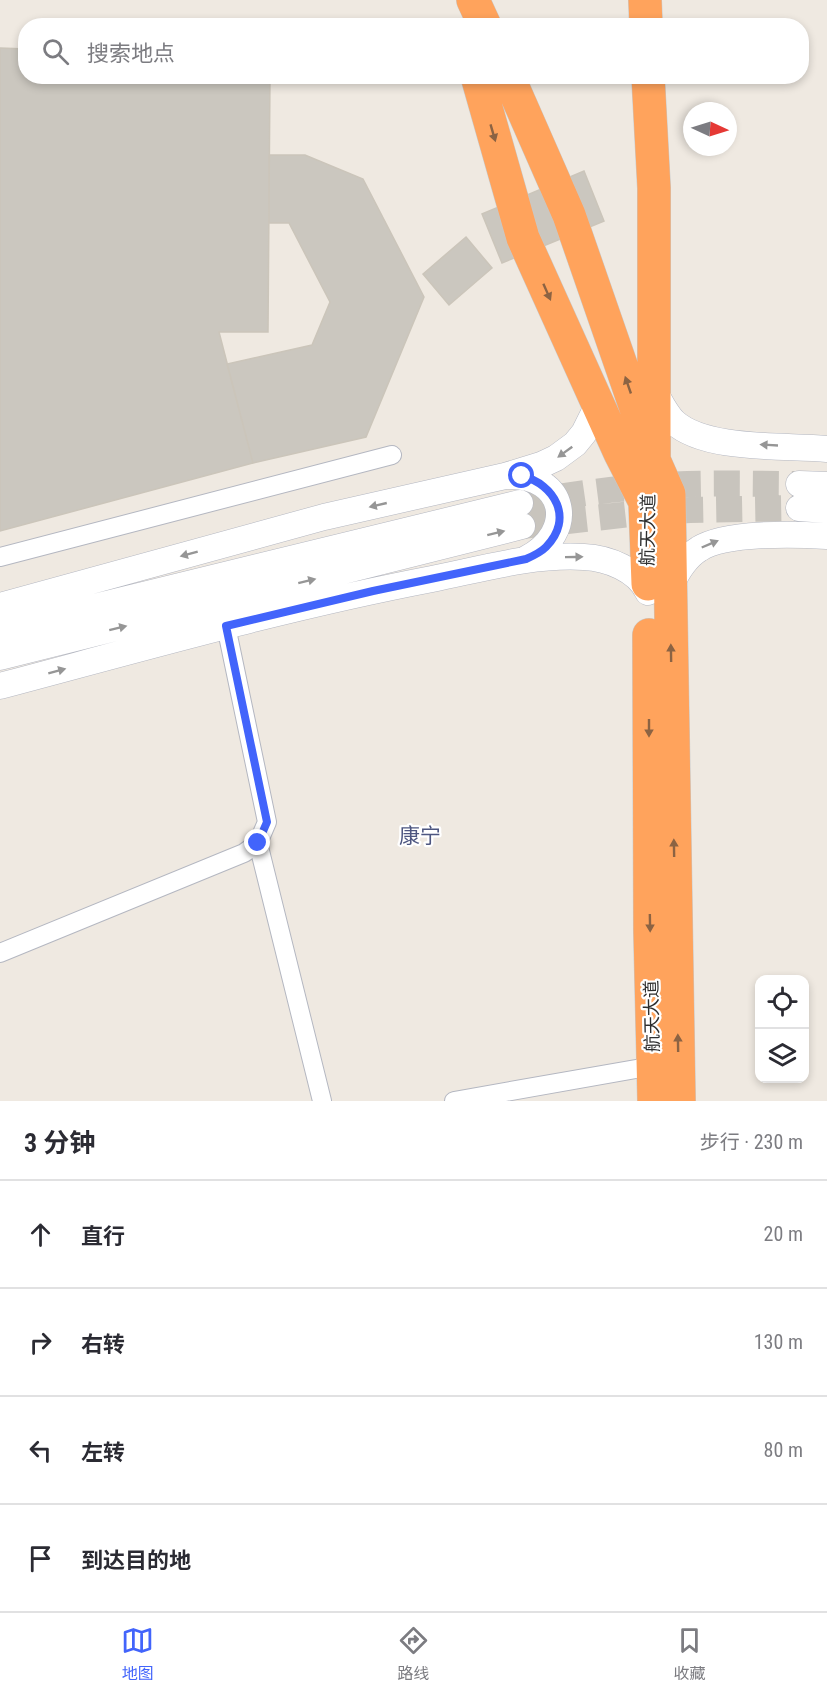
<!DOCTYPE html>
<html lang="zh">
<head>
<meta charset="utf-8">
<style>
  :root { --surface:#fff; --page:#f2f2f3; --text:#2b2b33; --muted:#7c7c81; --line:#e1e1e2; --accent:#4264fb }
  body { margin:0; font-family:"Roboto Condensed","Noto Sans SC",sans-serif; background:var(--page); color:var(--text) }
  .controls { position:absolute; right:18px; bottom:18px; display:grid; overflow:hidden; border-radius:12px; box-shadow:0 3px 9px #0003 }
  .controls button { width:54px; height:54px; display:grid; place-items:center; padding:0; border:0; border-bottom:2px solid var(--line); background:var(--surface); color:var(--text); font:30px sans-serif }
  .compass { position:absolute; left:683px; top:102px; width:54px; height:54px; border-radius:50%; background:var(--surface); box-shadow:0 3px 9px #0003; rotate:94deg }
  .stop { position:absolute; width:18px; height:18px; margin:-14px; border:4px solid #4264fb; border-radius:50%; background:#fff }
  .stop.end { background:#4264fb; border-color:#fff; box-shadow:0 2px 6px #0008 }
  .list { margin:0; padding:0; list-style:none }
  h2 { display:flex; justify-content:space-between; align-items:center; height:78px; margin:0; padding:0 24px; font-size:26px }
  h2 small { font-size:20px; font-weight:400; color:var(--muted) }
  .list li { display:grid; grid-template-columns:39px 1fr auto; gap:18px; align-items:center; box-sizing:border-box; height:108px; padding:0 24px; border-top:2px solid var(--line) }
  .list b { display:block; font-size:22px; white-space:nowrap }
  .list em { font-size:20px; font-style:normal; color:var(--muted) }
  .icon { flex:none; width:33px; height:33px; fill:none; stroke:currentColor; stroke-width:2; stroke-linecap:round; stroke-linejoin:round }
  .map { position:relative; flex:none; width:827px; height:1101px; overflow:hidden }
  .search { position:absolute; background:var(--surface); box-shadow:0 3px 9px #0003; left:18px; right:18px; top:18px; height:66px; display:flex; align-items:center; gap:15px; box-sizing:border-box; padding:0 21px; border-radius:24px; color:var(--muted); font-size:22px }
  .sheet { height:510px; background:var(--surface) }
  nav { display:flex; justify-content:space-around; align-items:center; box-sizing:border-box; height:84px; border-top:2px solid var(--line); background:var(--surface); font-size:16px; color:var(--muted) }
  nav a { display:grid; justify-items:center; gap:3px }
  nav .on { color:var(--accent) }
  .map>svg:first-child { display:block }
  .building { fill:#cbc7bf; stroke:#cbc5ba; stroke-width:1.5 }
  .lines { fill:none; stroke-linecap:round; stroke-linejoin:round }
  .secondary-tunnel { stroke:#c8c4bd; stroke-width:26; stroke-dasharray:26 13; stroke-linecap:butt }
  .street-casing { stroke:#b4b7c1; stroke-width:20 }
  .secondary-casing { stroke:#b4b7c1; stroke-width:27 }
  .highway-casing { stroke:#c9c9c9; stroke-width:34 }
  .street { stroke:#fff; stroke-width:18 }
  .secondary { stroke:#fff; stroke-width:26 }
  .highway { stroke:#ffa35c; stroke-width:33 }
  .oneway { fill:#8c6343 }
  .oneway2 { fill:#969696 }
  .route { stroke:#4264fb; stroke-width:8 }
  .labels { text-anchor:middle; stroke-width:4.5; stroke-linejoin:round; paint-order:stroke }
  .street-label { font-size:18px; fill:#2e2e2e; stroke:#fff }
  .quarter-label { font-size:21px; fill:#4d5680; stroke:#fff }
</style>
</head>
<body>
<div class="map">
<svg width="827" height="1101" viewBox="0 0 827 1101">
  <rect width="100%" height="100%" fill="#efe9e1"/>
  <path class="building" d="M0,48l26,1v27h244l-2,256h-49l34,131 -253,68z
    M269,155h36l58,24 61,118 -58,140 -113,26 -26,-99 85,-19 18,-43 -41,-79h-20z
    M584,171l20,50 -102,42 -20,-49z
    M466,237l26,31 -43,37 -26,-31z"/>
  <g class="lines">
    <path class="secondary-tunnel" d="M520,503c44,-7 88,-14 132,-17 49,-4 98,-2 147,-2
      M522,526l118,-13 50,-3 109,-2"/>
    <g class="street-casing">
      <path id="street" d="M0,557l392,-102
        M258,843l64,258
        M0,953l244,-100 14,-10 9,-21 -41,-196
        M454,1101l199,-35"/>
    </g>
    <g class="secondary-casing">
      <path id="secondary" d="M654,391c6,10 11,22 20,31 32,29 111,23 153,27
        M508,476c58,-2 70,56 18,83
        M799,484l28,1
        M799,508l28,2
        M671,584c7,-13 15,-27 28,-35 26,-17 96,-15 128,-13
        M0,606l324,-89 181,-41 36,-11 15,-7 19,-14 9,-11 14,-28
        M0,632l86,-23 434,-106
        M0,657l522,-131
        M0,686c143,-38 286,-79 432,-107 50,-10 100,-25 152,-22 24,1 54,13 64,35"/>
    </g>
    <g class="highway-casing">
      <path id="highway" d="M473,0l12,26
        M645,0l1,26
        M477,76l46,162 97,215 25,49
        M508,76l61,139 85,245 15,34 10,607
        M648,76l6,112v272l-9,42 3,82
        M649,635l1,297 4,169"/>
    </g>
    <use href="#street" class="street"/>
    <use href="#secondary" class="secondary"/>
    <use href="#highway" class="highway"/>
  </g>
  <defs><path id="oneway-solid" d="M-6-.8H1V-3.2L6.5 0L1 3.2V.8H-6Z" transform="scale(1.5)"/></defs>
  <g class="oneway">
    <use href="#oneway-solid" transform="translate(493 133) rotate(74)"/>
    <use href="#oneway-solid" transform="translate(547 292) rotate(66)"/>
    <use href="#oneway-solid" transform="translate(628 385) rotate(-109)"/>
    <use href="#oneway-solid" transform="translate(671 653) rotate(-91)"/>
    <use href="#oneway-solid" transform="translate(649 728) rotate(90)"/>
    <use href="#oneway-solid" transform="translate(674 848) rotate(-91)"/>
    <use href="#oneway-solid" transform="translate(650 923) rotate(89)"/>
    <use href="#oneway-solid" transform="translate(678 1043) rotate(-91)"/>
  </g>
  <g class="oneway2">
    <use href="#oneway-solid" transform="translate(769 445) rotate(-177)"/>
    <use href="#oneway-solid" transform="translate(565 452) rotate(144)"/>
    <use href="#oneway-solid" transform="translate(378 505) rotate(167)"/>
    <use href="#oneway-solid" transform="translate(496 533) rotate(-14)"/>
    <use href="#oneway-solid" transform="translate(710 544) rotate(-23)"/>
    <use href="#oneway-solid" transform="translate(189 554) rotate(165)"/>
    <use href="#oneway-solid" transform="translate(574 557) rotate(-1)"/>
    <use href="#oneway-solid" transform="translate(307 581) rotate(-14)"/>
    <use href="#oneway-solid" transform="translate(118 628) rotate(-14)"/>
    <use href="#oneway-solid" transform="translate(57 671) rotate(-15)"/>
  </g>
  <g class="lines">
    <path class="route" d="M258,843l9,-21 -41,-196 147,-35 153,-32c7,-3 15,-7 20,-12 28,-28 9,-63 -24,-71"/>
  </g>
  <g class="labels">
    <g class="street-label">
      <text transform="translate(648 530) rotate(-89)" y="6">航天大道</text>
      <text transform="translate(652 1016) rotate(-91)" y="6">航天大道</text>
    </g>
    <g class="quarter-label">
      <text x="420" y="843">康宁</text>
    </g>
  </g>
</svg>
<div class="controls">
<button><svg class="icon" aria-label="locate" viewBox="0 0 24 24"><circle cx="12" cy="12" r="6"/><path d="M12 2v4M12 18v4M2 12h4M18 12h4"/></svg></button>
<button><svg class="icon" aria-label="layers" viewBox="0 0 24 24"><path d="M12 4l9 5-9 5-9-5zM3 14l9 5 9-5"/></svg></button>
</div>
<svg class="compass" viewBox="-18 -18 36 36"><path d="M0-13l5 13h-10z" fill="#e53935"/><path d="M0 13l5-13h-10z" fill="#7c7c81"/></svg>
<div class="stop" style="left:522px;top:476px"></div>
<div class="stop end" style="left:258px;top:843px"></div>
<div class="search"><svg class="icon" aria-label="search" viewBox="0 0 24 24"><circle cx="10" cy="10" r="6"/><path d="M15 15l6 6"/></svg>搜索地点</div>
</div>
<section class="sheet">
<h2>3 分钟<small>步行 · 230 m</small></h2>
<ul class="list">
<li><svg class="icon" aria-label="ahead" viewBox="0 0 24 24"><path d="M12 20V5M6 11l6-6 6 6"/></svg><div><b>直行</b></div><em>20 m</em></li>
<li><svg class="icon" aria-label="right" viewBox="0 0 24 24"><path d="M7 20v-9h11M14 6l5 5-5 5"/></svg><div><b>右转</b></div><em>130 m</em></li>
<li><svg class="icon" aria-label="left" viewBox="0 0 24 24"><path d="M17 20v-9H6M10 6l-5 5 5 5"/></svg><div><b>左转</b></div><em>80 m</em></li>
<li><svg class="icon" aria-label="arrive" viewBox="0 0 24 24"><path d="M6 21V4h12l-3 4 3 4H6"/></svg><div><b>到达目的地</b></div></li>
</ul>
</section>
<nav>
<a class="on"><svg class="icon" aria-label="map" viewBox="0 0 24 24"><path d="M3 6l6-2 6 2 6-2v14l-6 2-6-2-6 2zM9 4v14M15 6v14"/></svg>地图</a>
<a><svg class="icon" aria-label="directions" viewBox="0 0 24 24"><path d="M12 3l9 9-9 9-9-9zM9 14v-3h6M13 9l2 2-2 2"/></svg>路线</a>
<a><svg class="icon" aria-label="saved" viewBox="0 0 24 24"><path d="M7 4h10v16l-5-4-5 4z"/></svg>收藏</a>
</nav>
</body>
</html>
